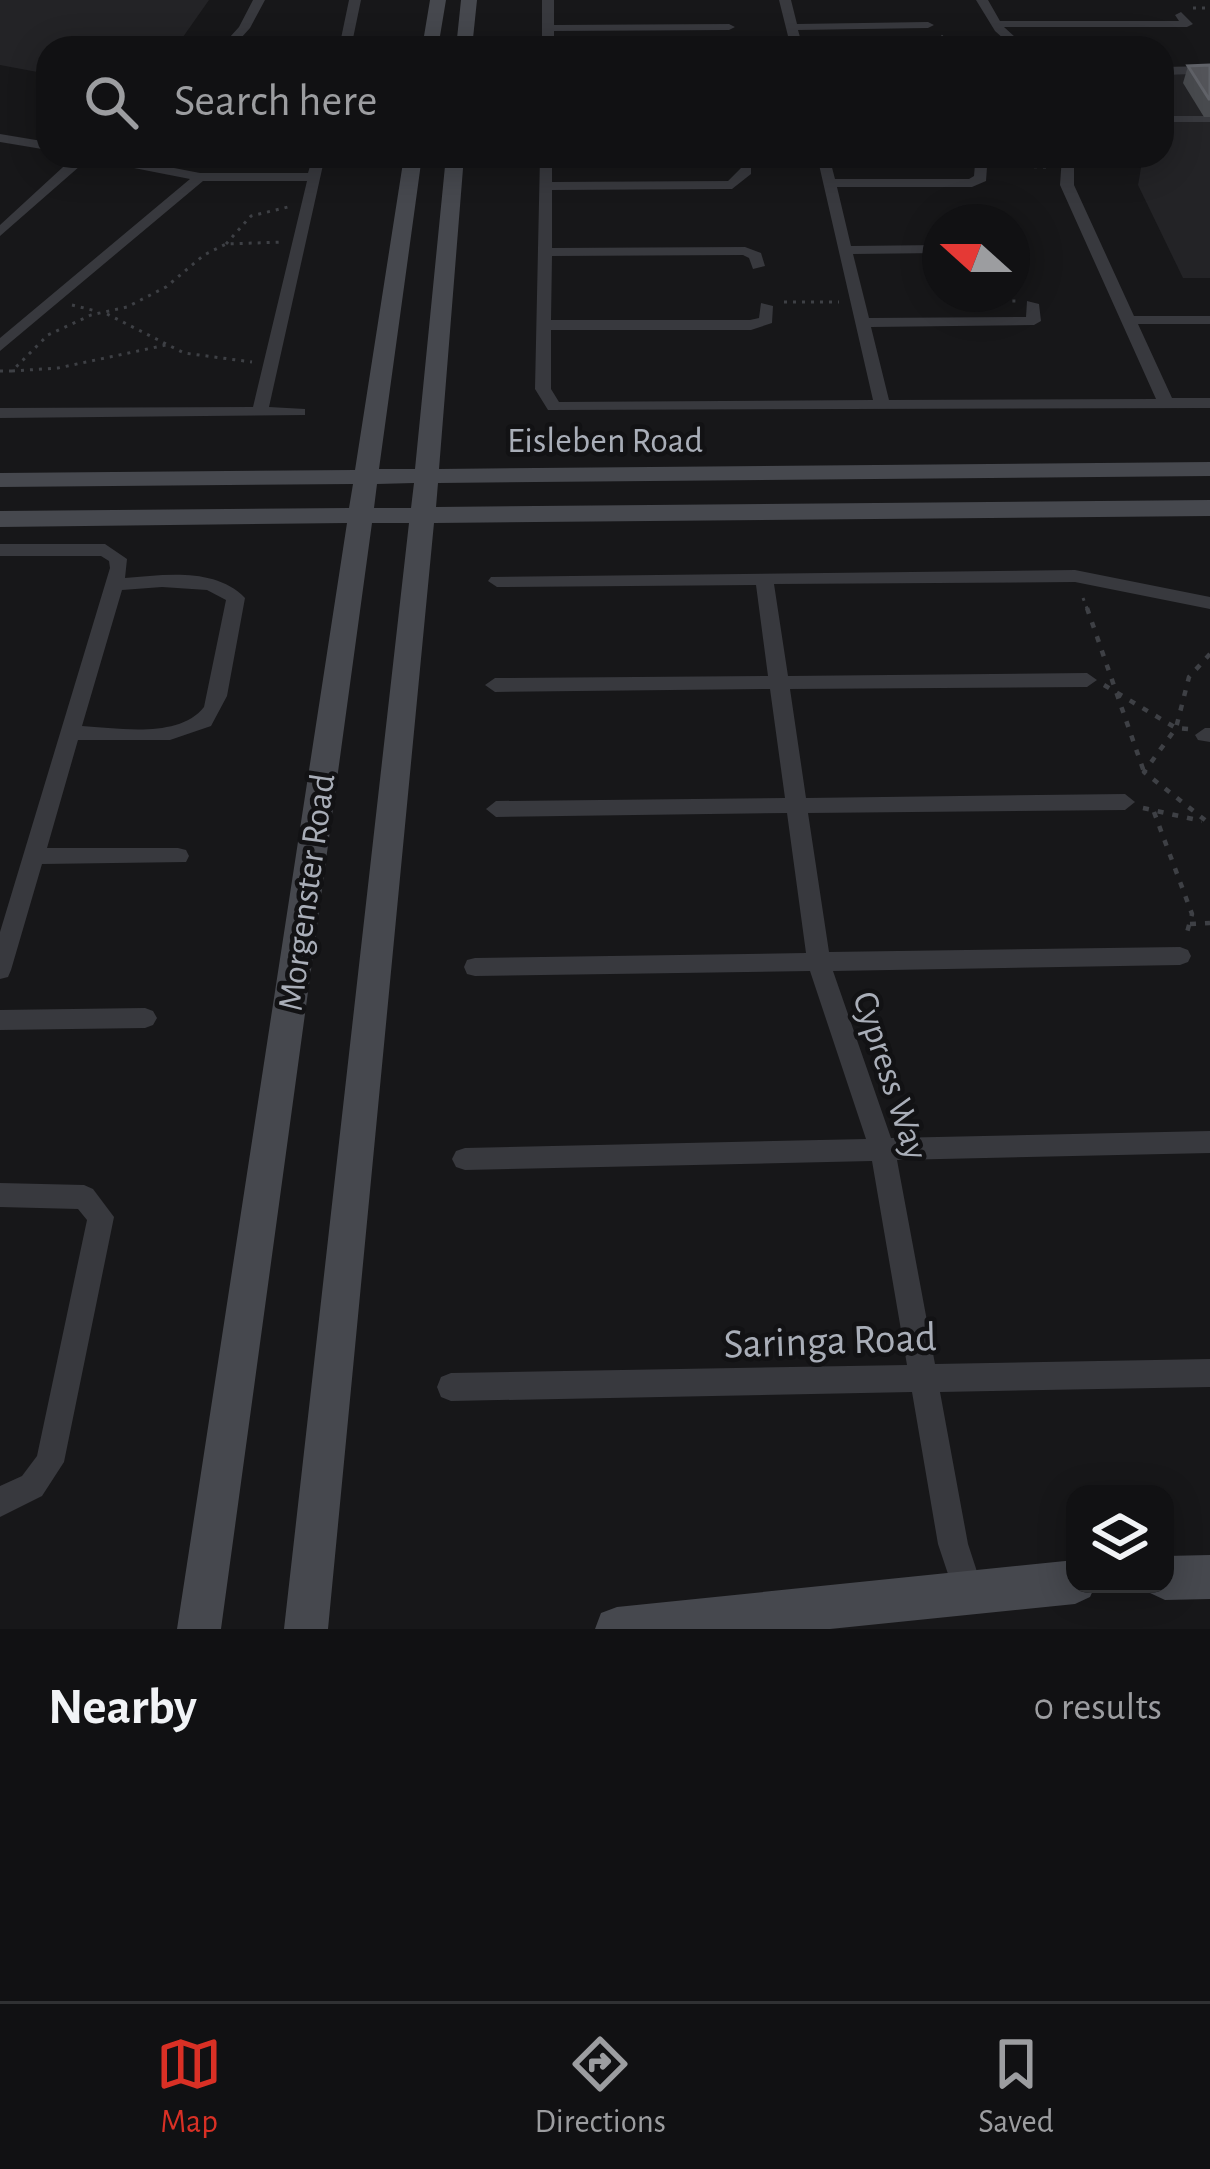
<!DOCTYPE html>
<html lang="en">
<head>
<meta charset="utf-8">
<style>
  :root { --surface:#111113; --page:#1a1a1c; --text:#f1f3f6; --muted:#9c9da0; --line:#303133; --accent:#d93025 }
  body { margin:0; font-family:"Alegreya Sans",sans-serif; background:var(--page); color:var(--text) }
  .controls { position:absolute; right:36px; bottom:36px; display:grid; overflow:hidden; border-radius:24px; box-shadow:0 6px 30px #0003 }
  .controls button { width:108px; height:108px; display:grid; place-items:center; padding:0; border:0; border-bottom:3px solid var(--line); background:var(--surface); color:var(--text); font:60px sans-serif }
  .compass { position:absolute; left:922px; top:204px; width:108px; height:108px; border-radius:50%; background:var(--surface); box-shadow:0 6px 30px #0003; rotate:291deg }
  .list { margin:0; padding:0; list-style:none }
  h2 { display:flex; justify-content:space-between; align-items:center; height:156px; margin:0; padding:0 48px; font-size:51px }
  h2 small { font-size:39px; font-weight:400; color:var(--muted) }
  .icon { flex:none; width:66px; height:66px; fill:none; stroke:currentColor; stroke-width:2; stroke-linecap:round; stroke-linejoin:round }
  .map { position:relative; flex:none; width:1210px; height:1629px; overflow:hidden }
  .search { position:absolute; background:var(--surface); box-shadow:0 6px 30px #0003; left:36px; right:36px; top:36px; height:132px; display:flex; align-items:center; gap:30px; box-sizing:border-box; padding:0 42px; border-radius:36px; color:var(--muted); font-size:45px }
  .sheet { height:372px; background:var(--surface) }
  nav { display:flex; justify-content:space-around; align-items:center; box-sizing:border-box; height:168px; border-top:3px solid var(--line); background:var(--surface); font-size:33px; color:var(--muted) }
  nav a { display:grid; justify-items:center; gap:6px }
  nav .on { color:var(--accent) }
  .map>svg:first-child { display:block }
  .built { fill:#232326 }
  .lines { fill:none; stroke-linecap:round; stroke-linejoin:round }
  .path-far1 { stroke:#3e4045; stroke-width:3; stroke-dasharray:3 6; stroke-linecap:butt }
  .path { stroke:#3e4045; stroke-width:4.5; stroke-dasharray:6 9; stroke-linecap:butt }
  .lane { stroke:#38393e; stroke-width:6 }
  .street { fill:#38393e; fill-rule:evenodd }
  .secondary { fill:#46484e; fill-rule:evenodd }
  .wall { fill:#484a4e }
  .building { fill:#535459; stroke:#606268; stroke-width:3 }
  .labels { text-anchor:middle; stroke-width:9; stroke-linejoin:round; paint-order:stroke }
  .street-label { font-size:36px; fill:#a9aeb8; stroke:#121214 }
  .near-street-label { font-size:42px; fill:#a9aeb8; stroke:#121214 }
</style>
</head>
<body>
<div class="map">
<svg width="1210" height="1629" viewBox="0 0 1210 1629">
  <rect width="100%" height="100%" fill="#171719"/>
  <path class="built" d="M0,0h209l-26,37 -15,11h-120v26l-48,-9z
    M1162,75h48v203h-27l-45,-93 5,-29h19z"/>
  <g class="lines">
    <path class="path-far1" d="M1193,8h17
      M941,36l14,12
      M999,156l7,10
      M998,166l49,1
      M226,244l25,-28 37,-9
      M1008,294l3,7h6
      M784,302h55
      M72,305l24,6
      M107,314l77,39 68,9
      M0,371h12l36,-36 43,-20 36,-8 39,-20 38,-32 22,-11 57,-2
      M12,371l46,-3 108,-23
      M1083,598l5,13"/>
    <path class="path" d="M1087,608l57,164
      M1104,685l72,43 -32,44 66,52
      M1188,729l-12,-1 13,-51 21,-23
      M1143,808l59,13
      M1154,812l38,102 -6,22
      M1190,924l20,-1"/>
    <path class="lane" d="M1162,119h48"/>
    <path class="street" d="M253,0h12l-15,28 -18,20h-12l19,-21z
      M349,0h12l-10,48h-12z
      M542,0h12v25l175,-1 6,3 -6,3 -175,1v17h-12z
      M779,0h12l6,24 131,-2 6,3 -6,3 -130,2 5,18h-12z
      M976,0h12l12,21h179l-4,-6 6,-3 12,12 -6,3h-183l23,21h-13l-19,-17z
      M1210,66v8l-48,1v-8z
      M0,134l48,8v8l-48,-8z
      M75,156h37l88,17h108l5,-17h12l-56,251 36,2v6l-305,3v-10l253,-1 54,-226h-104l-203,170v-13l190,-159 -102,-20 -88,77v-11z
      M540,156h12v26l176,-1 13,-13h10v6l-19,15 -180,1v58l193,-1 16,6 4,13 -12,3 -4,-11 -6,-3 -191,1 -1,64h199l9,-2 2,-15 12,3 -1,17 -21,7h-200v59l8,13 314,-2 -56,-244h12l6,23h134l5,-3 1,-12 12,3 -1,14 -14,6h-135l14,59 89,-1v8l-87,1 16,64 157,-1 1,-16 12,3 2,17 -7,4 -163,2 18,73 267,-1 -96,-214 2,-29h12v29l60,131h76v8h-72l34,74h38v10l-662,2 -13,-21z
      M1012,257l6,2v6l-6,1z
      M0,544h105l22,15 -2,19c39,-3 90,-11 120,20l-18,98 -16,30 -41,14h-92l-31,108h131l8,2 3,6 -3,6 -144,2 -31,106 -3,7 -8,2v-47l110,-364 -1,-7 -8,-5h-101zM162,587l45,3 19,10 -22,107c-25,32 -86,21 -122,19l40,-136z
      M1075,570l135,27v12l-135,-27 -301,2 14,92 299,-3 10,7 -10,7 -297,2 16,109 319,-4 10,8 -10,8 -317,3 21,139 351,-5 8,3 3,6 -3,6 -8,3 -347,6 58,167 319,-7v22l-313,7 38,204 275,-5v28l-270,5 28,152 15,46 -4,11 -11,4 -11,-4 -19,-57 -26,-152 -461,9 -10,-4 -4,-10 4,-10 10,-4 456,-8 -35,-204 -407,9 -9,-3 -4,-8 4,-8 9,-3 401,-9 -56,-168 -335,5 -8,-2 -3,-7 3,-7 8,-2 331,-5 -19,-140 -291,4 -10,-8 10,-8 289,-3 -15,-109 -275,3 -10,-7 10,-7 273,-2 -12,-91 -259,2 -9,-6 3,-4z
      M1205,728h5v14l-12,-2 -3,-5z
      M145,1008l8,3 4,7 -4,7 -8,3 -145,2v-20z
      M0,1183l84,2 9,4 21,28 -50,245 -22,34 -42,21v-31l22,-10 15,-20 50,-236 -9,-11 -78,-2z"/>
    <path class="secondary" d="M430,0h16l-8,48h-16z
      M461,0h16l-5,48h-16z
      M404,156h18l-43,313h36l31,-313h18l-25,313 771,-7v14l-772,7 -2,24 774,-7v16l-776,7 -106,1106h-44l125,-1106h-37l-151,1106h-44l170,-1106 -347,4v-16l349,-3 4,-24 -353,3v-14l355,-3zM414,483l-3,25h-37l3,-24z
      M1210,1555v44l-45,1 -15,-7 -4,-9h19v-28z
      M1075,1560v24h21l-6,13 -15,7 -245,25h-235l6,-16 16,-6z"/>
  </g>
  <path class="wall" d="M1210,65v52h-6l-21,-34 5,-17z"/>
  <path class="building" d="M1210,65v34h-1l-21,-33z"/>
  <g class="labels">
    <g class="street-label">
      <text x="605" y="452">Eisleben Road</text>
      <text transform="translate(305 892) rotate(-82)" y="13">Morgenster Road</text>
      <text transform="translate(892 1075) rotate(72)" y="13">Cypress Way</text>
    </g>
    <g class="near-street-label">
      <text transform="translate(830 1339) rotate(-2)" y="15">Saringa Road</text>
    </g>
  </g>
</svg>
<div class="controls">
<button><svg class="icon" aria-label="layers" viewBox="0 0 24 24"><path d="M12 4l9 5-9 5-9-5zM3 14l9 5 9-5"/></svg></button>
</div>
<svg class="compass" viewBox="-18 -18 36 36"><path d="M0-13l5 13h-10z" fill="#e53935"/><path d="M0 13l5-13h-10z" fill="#9c9da0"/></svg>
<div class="search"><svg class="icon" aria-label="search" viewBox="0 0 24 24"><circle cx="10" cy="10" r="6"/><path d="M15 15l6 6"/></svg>Search here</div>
</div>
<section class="sheet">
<h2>Nearby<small>0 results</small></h2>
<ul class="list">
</ul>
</section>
<nav>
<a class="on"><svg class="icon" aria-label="map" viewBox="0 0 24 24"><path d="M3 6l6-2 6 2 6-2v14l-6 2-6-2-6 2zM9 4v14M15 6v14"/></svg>Map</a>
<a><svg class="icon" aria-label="directions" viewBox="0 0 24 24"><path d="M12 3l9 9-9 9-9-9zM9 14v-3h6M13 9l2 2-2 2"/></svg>Directions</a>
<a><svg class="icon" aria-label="saved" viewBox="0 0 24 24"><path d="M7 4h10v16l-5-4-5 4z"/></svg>Saved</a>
</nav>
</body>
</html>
